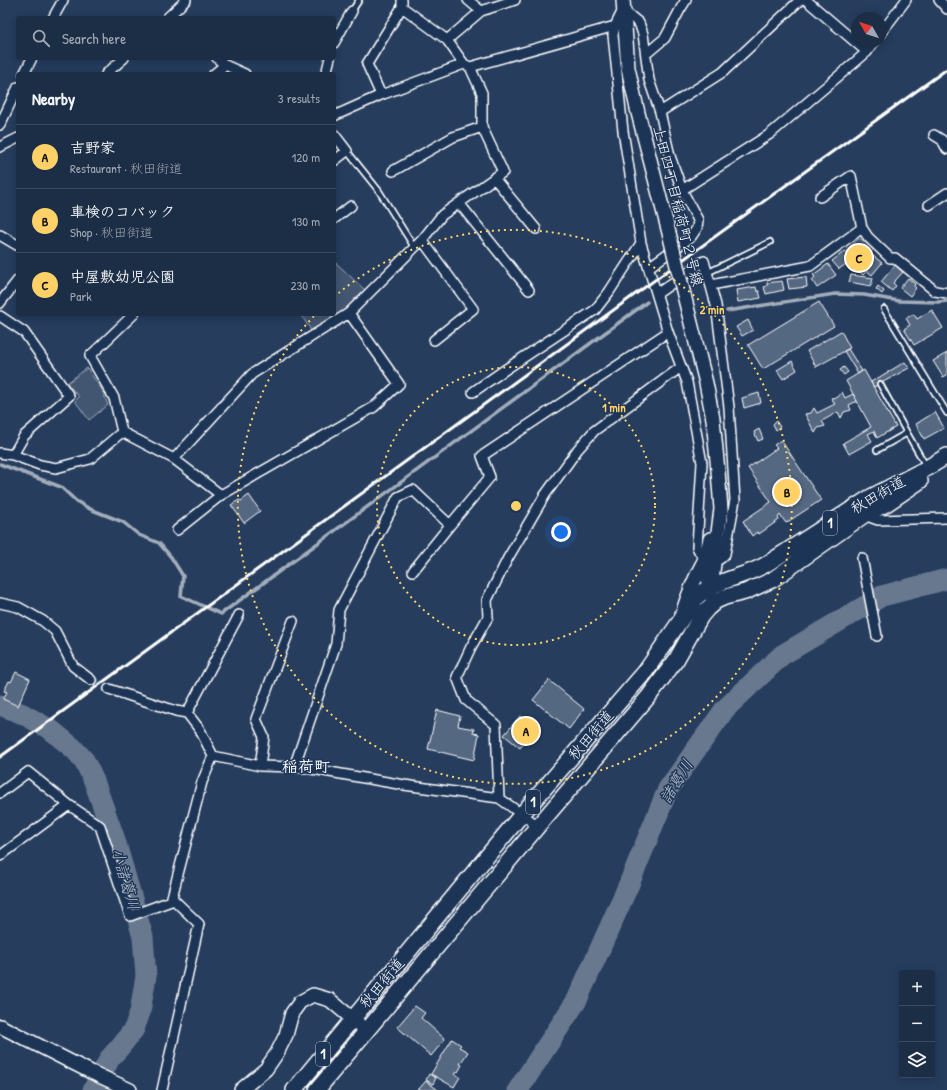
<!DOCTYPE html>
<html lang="en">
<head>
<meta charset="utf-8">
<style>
  :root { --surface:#1c2e46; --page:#293a51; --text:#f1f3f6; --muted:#a0a8b3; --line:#3a4a5f; --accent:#ffd166 }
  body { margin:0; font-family:"Patrick Hand","Klee One",sans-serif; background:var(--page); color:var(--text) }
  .controls { position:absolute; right:12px; bottom:12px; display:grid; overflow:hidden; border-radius:4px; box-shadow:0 2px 10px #0003 }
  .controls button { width:36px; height:36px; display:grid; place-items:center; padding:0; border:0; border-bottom:1px solid var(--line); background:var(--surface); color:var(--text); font:20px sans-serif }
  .compass { position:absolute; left:851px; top:12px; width:36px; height:36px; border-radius:50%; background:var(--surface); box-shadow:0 2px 10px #0003; rotate:309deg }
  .you { position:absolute; left:561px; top:532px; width:14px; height:14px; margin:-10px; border:3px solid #fff; border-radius:50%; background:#1a73e8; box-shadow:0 0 0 6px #1a73e833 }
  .badge { display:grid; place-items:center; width:26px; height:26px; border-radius:50%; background:var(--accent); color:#111; font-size:13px; font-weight:700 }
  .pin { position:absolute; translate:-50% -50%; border:2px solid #fff; box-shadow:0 1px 4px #0006 }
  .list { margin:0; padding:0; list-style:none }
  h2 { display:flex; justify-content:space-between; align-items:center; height:52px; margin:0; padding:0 16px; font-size:17px }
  h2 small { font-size:13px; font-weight:400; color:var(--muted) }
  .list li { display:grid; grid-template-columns:26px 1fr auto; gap:12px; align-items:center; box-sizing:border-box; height:64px; padding:0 16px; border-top:1px solid var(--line) }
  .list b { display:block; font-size:15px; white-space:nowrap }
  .list p { margin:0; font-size:13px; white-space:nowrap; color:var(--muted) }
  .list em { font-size:13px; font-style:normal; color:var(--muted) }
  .icon { flex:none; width:22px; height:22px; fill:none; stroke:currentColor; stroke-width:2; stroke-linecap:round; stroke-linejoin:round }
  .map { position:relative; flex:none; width:947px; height:1090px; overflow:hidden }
  .search { position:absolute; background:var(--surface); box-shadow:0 2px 10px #0003; left:16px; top:16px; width:320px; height:44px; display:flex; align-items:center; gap:10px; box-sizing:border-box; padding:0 14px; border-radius:4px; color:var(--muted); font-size:15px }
  .panel { position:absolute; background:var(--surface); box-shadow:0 2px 10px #0003; left:16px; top:72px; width:320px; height:244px; border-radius:4px }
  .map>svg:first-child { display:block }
  .green { fill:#425672; stroke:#a0aab8 }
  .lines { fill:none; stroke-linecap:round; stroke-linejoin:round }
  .stream { stroke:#a4aebb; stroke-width:3.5 }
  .river { stroke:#67788e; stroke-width:21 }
  .building { fill:#556781; stroke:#fff }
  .street-tunnel { stroke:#475a76; stroke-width:9; stroke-dasharray:9 4.5; stroke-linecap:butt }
  .lane-casing { stroke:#fff; stroke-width:8 }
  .street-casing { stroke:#fff; stroke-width:12 }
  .secondary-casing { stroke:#fff; stroke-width:16 }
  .primary-casing { stroke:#fff; stroke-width:18 }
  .lane { stroke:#1d3557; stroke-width:4.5 }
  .street { stroke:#1d3557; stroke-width:9 }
  .secondary { stroke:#1d3557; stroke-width:13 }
  .primary { stroke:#1d3557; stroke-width:15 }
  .rail { stroke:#fff; stroke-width:3 }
  .secondary-bridge-casing { stroke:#fff; stroke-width:16; stroke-linecap:butt }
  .secondary-bridge { stroke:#1d3557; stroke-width:13 }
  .ring { fill:none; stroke:#ffd166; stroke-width:2; stroke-dasharray:2 4 }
  .labels { text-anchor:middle; stroke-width:3; stroke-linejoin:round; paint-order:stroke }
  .shield { fill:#1d3557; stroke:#bbc2cd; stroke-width:1 }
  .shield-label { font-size:14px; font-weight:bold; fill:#fff }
  .street-label { font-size:15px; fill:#fff; stroke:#1d3557 }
  .neighbourhood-label { font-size:16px; font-weight:bold; fill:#fff; stroke:#1d3557 }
  .water-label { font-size:16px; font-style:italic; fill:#bbc2cc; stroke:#1d3557 }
  .centre { fill:#ffd166; stroke:#1d3557; stroke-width:2 }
  .ring-label { font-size:12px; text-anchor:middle; font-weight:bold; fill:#ffd166; stroke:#1d3557; stroke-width:3; stroke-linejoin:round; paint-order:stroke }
</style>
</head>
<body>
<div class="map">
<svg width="947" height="1090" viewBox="0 0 947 1090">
  <rect width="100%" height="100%" fill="#263d5e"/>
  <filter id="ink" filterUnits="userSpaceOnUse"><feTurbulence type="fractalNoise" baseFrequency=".025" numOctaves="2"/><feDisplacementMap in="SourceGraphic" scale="8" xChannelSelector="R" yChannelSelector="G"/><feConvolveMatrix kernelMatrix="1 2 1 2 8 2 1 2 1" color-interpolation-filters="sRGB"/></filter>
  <g filter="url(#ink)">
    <path class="green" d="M858,239h3l12,11 -14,16 -13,-16z
      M334,261l32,30 -18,20 -35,22 -13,-19h34z
      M87,368l15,22 6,15 -19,15 -14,-19 4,-4 -12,-14z"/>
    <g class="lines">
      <path class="stream" d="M727,311l108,-17 29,1 35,6 39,1 9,-1
        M0,464l61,23 15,14 14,8 33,13 16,13 20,8 12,14 12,19 -2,20 40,18 426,-312"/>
      <path class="river" d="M0,705l23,9 28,16 22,18 11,12 10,21 20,56 29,100 3,39 -6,36 -6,17 -14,18 -10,11 -17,32
        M518,1090l59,-90 52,-116 39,-95 57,-80 57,-54 100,-59 65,-17"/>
    </g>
    <path class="building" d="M845,251l7,9 -13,9 -7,-8z
      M871,254l11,9 -10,12 -5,-4 -4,4 -5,-5z
      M828,264l8,11 -19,13 -5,-8 3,-3 -2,-2z
      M895,265l8,7 -10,11 3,3 -4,5 -11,-9z
      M851,275l22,3 -2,8 -22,-4z
      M806,277l1,10 -18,2 -2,-10z
      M908,278l7,6 -1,2 2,2 -6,8 -10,-8z
      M782,281l2,9 -18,4 -2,-7 3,-1v-3z
      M878,286l6,5 -2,3 -6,-5z
      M756,287l1,4h2l2,7 -23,4 -2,-12z
      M819,302l15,24 -71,43 -15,-24z
      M932,310l11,18 -29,17 -10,-16 6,-4 -4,-7 8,-4 3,5z
      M748,320l5,10 -11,6 -6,-9z
      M841,331l9,17 -34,19 -9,-16z
      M848,349l14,22 -4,3 -14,-23z
      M947,353v22l-4,2 -10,-16z
      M792,361l5,9 -14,9 -6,-9z
      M905,362l4,6 -35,19 -3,-5z
      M844,367l4,5 -4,3 -4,-5z
      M864,370l32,57 -19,11 -3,-7 -6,3 4,7 -23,13 -6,-11 28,-16 -25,-46z
      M842,392l3,6 8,-4 4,7 -8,4 2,5 -7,2 -3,6 -3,-6 -16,9 3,5 -7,2 -3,5 -10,-19 6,-1 3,-5 3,5 18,-9 -4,-6 7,-1z
      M759,393l2,10 -17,5 -2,-10z
      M935,412l9,16 -20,11 -8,-15z
      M776,421l4,6 -4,3 -3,-6z
      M759,429l4,10 -5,2 -4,-9z
      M781,440l40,60 -35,23 -6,-8 -2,3 1,2 -20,14 -2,-2 -5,4 -9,-15 28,-19 -23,-34 29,-20 -3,-3z
      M249,495l11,16 -16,12 -13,-18 8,-5 2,1z
      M16,672l14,7 -12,27 -15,-7 4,-7 -3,-1 5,-10 2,1z
      M549,680l35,29 -15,20 -36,-29z
      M437,710l23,6 -2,10 16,3 -1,4 6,1 -5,26 -46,-11z
      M520,716l16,13 -16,19 -16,-13z
      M415,1006l10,7 -4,5 24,21 -14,17 -34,-29z
      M452,1039l9,6 -2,2 9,5 -8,12 2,1 -4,7 -1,-1 -2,3 5,3 -6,10 -23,-13z
      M429,1074l7,4 -3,6 -7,-4z
      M426,1081l12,9h-20z"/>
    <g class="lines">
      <path class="street-tunnel" d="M91,680l18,9"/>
      <g class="lane-casing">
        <path id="lane" d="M352,11l7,-11
          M347,151l32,40 35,56
          M707,273l63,-31
          M884,309l63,104
          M880,384l27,49
          M877,450l30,-17 19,33"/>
      </g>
      <g class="street-casing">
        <path id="street" d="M468,0l13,11
          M806,0l61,52 7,-10
          M939,0l8,9
          M53,18l10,-18
          M167,18l19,-18
          M881,33l25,-33
          M447,40l34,-29 34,-11
          M334,43l18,-32
          M646,54l19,-16 16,-30 5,-8
          M225,65l20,9
          M470,67l145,-41
          M24,74l8,-16
          M106,74l18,-16
          M214,74l11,-9 -8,-7
          M326,74l4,-16
          M381,95l-14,-31 35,-57
          M660,112l63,-40 77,-72
          M334,116l47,-21 83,-31
          M0,125l18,-38
          M334,134l13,17 -13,10
          M934,135l8,5 5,9
          M0,147l18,-9
          M393,171l60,-34 29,-10
          M494,178l42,51
          M682,190l88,-56 97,-82
          M459,203l70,87
          M929,205l18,-12
          M334,219l17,-13
          M862,228l6,9 22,21h5l40,33 12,2
          M0,235l17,10
          M422,240l51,69 -39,31
          M649,267l42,-30 6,-9 1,-8 -16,-30 -12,-34 -10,-44 -11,-32 -6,-46 -4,-11 -16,-13 -8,16 -2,9 10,96 18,112 27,89 19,50 15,81 -5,84c5,13 18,20 28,7l10,-54 -6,-93 -13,-102 -12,-44 -46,32
          M711,285l99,-19 52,-38 -11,-52 -31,21
          M0,303l18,-23
          M0,316l24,16 45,64 -45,40 -11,19
          M473,392l33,-23 89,-59 14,-18 32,-49
          M122,432l-8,-34 -24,-42 44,-42
          M0,453l13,2 27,10 16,3 34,-9 32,-27 52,27 47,36 153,-88 25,-23 -50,-71 73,-73 20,-25 61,-43 -21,-45v-34l-12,-26 -6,-3 -17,-24 -45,-33v-7
          M174,459l78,-85 97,-61
          M864,515l14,5 69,-2
          M177,530l44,-35
          M862,558l15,78
          M413,571l37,-46
          M0,603l18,4 25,14 12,10 18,35 18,14
          M187,713l52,-98
          M213,756l47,10 34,1 24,3 86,15 95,13 39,28
          M260,766l4,-29 -8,-18 37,-98
          M294,767l42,-123 3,-34 59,-113 15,-7 37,35 40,-48 -8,-21 186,-124
          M0,793l28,-21 41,33 31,21 30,90 41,-15 31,-119 11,-26 -13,-26 -13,-17 -11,-2 -67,-22
          M499,798l-3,-73 -30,-25 -9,-23 14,-30 17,-30 -1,-17 21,-42 37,-63 33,-46 16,-18 87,-64
          M0,856l69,-51
          M162,1090l37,-166 -27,-26"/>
      </g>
      <g class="secondary-casing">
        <path id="secondary" d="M623,0l5,68 10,45 32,124
          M684,295l22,88 7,36 5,52 3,38 -11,86
          M707,578l-2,-19 5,-20
          M682,614c6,-19 13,-37 23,-55
          M0,1026l91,46 39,18
          M241,1090l25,-21 11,-16 9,-18 6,-22 8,-11 13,-7 17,5 37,31"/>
      </g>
      <g class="primary-casing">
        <path id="primary" d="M294,1090l228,-276 123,-142 51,-74c17,-18 46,-20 69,-33l104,-67 58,-30 20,-12
          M317,1090l221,-264 111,-130 27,-36 25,-44 6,-7 9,-8 9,-4 20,-5 27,-12 92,-65 22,-11 34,-23"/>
      </g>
      <use href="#lane" class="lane"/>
      <use href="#street" class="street"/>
      <use href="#secondary" class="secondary"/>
      <use href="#primary" class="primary"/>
      <path class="rail" d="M0,757l641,-467 306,-221"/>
      <g class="secondary-bridge-casing">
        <path id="secondary-bridge" d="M670,237l14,58"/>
      </g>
      <use href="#secondary-bridge" class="secondary-bridge"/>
    </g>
  </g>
  <g class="ring">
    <circle cx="516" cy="506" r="139"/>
    <path d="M334 297A277 277 0 1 1 315 315"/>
  </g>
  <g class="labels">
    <g class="shield">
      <rect x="823" y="511" width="14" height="24" rx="3"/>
      <rect x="526" y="790" width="14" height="24" rx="3"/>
      <rect x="316" y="1042" width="14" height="24" rx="3"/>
    </g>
    <g class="shield-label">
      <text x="830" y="528">1</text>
      <text x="533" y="807">1</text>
      <text x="323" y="1059">1</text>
    </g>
    <g class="street-label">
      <text transform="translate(678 206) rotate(76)" y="5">上田四丁目稲荷町２号線</text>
      <text transform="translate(878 495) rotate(-30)" y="5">秋田街道</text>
      <text transform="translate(591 735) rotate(-49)" y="5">秋田街道</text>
      <text transform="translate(382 983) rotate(-50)" y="5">秋田街道</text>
    </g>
    <g class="neighbourhood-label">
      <text x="306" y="772">稲荷町</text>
    </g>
    <g class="water-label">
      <text transform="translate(676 781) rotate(-59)" y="6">諸葛川</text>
      <text transform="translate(126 879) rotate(74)" y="6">小諸葛川</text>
    </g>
  </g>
  <circle cx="516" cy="506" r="6" class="centre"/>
  <g class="ring-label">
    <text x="712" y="314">2 min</text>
    <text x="614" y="412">1 min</text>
  </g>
</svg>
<div class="controls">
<button>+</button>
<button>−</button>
<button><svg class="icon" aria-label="layers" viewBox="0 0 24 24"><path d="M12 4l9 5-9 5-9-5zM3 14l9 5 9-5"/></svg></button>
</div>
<svg class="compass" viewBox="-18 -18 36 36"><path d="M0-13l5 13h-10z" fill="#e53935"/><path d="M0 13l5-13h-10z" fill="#a0a8b3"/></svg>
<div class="you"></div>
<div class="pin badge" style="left:526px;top:731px">A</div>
<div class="pin badge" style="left:787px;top:492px">B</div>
<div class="pin badge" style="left:859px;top:258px">C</div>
<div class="search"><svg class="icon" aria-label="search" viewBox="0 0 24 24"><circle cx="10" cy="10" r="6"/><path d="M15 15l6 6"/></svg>Search here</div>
<section class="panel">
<h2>Nearby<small>3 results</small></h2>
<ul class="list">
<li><span class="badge">A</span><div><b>吉野家</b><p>Restaurant · 秋田街道</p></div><em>120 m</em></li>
<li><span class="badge">B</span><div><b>車検のコバック</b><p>Shop · 秋田街道</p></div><em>130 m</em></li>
<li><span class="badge">C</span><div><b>中屋敷幼児公園</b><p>Park</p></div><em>230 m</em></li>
</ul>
</section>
</div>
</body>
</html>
